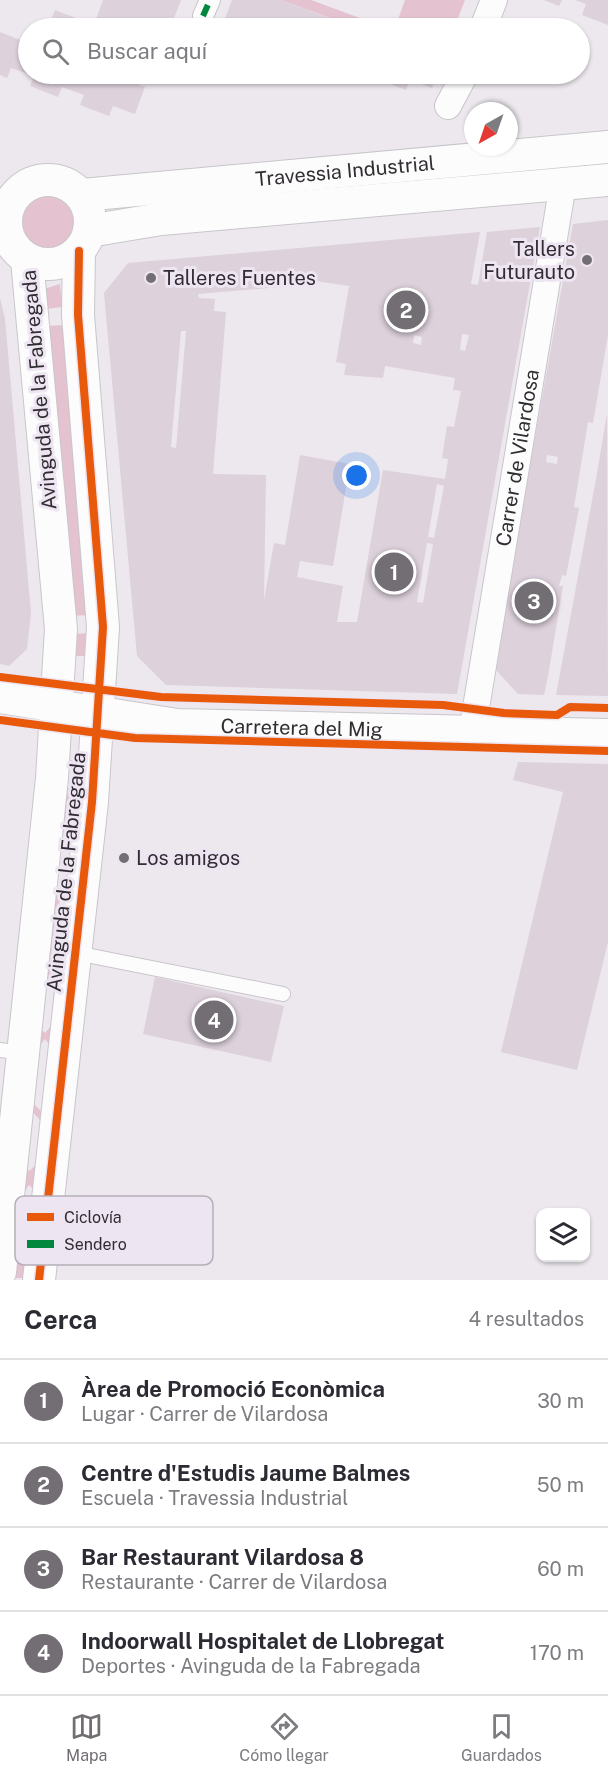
<!DOCTYPE html>
<html lang="es">
<head>
<meta charset="utf-8">
<style>
  :root { --surface:#fff; --page:#f7f7f7; --text:#2b2b33; --muted:#7c7c81; --line:#e1e1e2; --accent:#726e74 }
  body { margin:0; font-family:"Public Sans",sans-serif; background:var(--page); color:var(--text) }
  .controls { position:absolute; right:18px; bottom:18px; display:grid; overflow:hidden; border-radius:12px; box-shadow:0 2px 4px #0004 }
  .controls button { width:54px; height:54px; display:grid; place-items:center; padding:0; border:0; border-bottom:2px solid var(--line); background:var(--surface); color:var(--text); font:30px sans-serif }
  .compass { position:absolute; left:464px; top:102px; width:54px; height:54px; border-radius:50%; background:var(--surface); box-shadow:0 2px 4px #0004; rotate:220deg }
  .you { position:absolute; left:357px; top:476px; width:21px; height:21px; margin:-15px; border:4px solid #fff; border-radius:50%; background:#1a73e8; box-shadow:0 0 0 9px #1a73e833 }
  .badge { display:grid; place-items:center; width:39px; height:39px; border-radius:50%; background:var(--accent); color:#fff; font-size:20px; font-weight:700 }
  .pin { position:absolute; translate:-50% -50%; border:3px solid #fff; box-shadow:0 2px 6px #0006 }
  .list { margin:0; padding:0; list-style:none }
  h2 { display:flex; justify-content:space-between; align-items:center; height:78px; margin:0; padding:0 24px; font-size:26px }
  h2 small { font-size:20px; font-weight:400; color:var(--muted) }
  .list li { display:grid; grid-template-columns:39px 1fr auto; gap:18px; align-items:center; box-sizing:border-box; height:84px; padding:0 24px; border-top:2px solid var(--line) }
  .list b { display:block; font-size:22px; white-space:nowrap }
  .list p { margin:0; font-size:20px; white-space:nowrap; color:var(--muted) }
  .list em { font-size:20px; font-style:normal; color:var(--muted) }
  .icon { flex:none; width:33px; height:33px; fill:none; stroke:currentColor; stroke-width:2; stroke-linecap:round; stroke-linejoin:round }
  .map { position:relative; flex:none; width:608px; height:1280px; overflow:hidden }
  .search { position:absolute; background:var(--surface); box-shadow:0 2px 4px #0004; left:18px; right:18px; top:18px; height:66px; display:flex; align-items:center; gap:15px; box-sizing:border-box; padding:0 21px; border-radius:33px; color:var(--muted); font-size:22px }
  .sheet { height:414px; background:var(--surface) }
  nav { display:flex; justify-content:space-around; align-items:center; box-sizing:border-box; height:84px; border-top:2px solid var(--line); background:var(--surface); font-size:16px; color:var(--muted) }
  nav a { display:grid; justify-items:center; gap:3px }
  nav .on { color:var(--accent) }
  .map>svg:first-child { display:block }
  .green { fill:#e4c2d0 }
  .building { fill:#ddd1dc; fill-rule:evenodd }
  .lines { fill:none; stroke-linecap:round; stroke-linejoin:round }
  .service-casing { stroke:#c9c6cb; stroke-width:16 }
  .pedestrian-casing { stroke:#c9c6cb; stroke-width:22 }
  .minor-casing { stroke:#c9c6cb; stroke-width:28 }
  .tertiary-casing { stroke:#c9c6cb; stroke-width:34 }
  .service { stroke:#fcfcfc; stroke-width:14 }
  .pedestrian { stroke:#fcfcfc; stroke-width:20 }
  .minor { stroke:#fcfcfc; stroke-width:26 }
  .tertiary { stroke:#fcfcfc; stroke-width:32 }
  .quiet { stroke:#00873e; stroke-width:6; stroke-dasharray:12 6; stroke-linecap:butt }
  .cycleway-casing { stroke:#ede5f1; stroke-width:11 }
  .cycleway { stroke:#e8590c; stroke-width:8 }
  .poi-dot { fill:#726e74; stroke:#ede5f1; stroke-width:2 }
  .labels { text-anchor:middle; stroke-width:6; stroke-linejoin:round; paint-order:stroke }
  .street-label { font-size:20px; fill:#312d32; stroke:#ede5f1 }
  .poi-label { font-size:20px; fill:#312d32; stroke:#ede5f1; text-anchor:start }
  .key { fill:#ede5f1; stroke:#b5aeb8; stroke-width:1.5 }
  .key-label { font-size:16px; fill:#312d32 }
</style>
</head>
<body>
<div class="map">
<svg width="608" height="1280" viewBox="0 0 608 1280">
  <rect width="100%" height="100%" fill="#ece8ee"/>
  <path class="green" d="M281,0h30l76,28h-30z
    M405,0h60l-11,28h-59z
    M19 221a28 28 0 1 1 56 0a28 28 0 1 1-56 0Z
    M60,284l2,23 -16,2 -2,-20z
    M64,325l25,290 -19,1 -25,-290z
    M90,633l-4,23h-10l-3,-2 -2,-20z
    M74,758l7,4 -1,42 -7,-6 -6,3 -2,22 12,12 -8,72 -7,-7 -5,5 -7,59 10,15 -7,70 -8,-10 -6,7 -5,58 13,13 -10,76 -8,-8 -6,9 -5,46 14,15 -7,23h-11l8,-115 7,8 7,-6 4,-45 -10,-11 7,-84 8,8 6,-7 3,-39 -11,-16 11,-87 8,8 6,-9 4,-41 -11,-10 5,-46 7,5 6,-5 1,-15 -13,-8z"/>
  <path class="building" d="M103,0h78l-11,28 -122,-1 7,-17 39,15z
    M232,0h49l74,28h-81l-17,-6 -2,6h-12l-19,-7z
    M544,0h18l-3,6z
    M575,0h33v25l-26,-10 4,-11z
    M0,32l28,11v31h82l35,13 -10,27 -22,-8 -4,10 -29,-11 4,-10 -22,-8 -4,10 -28,-11 4,-10 -23,-8 -4,10 -7,-3z
    M379,74h58l-5,14 -22,-8 -4,10 -29,-11z
    M608,220v115l-15,88 -5,-1 -14,85 5,1 -13,68 -4,-1 -3,11h4l-15,90 -4,19 -26,-1 -24,-26 79,-444zM547,455l11,2 -1,7 -11,-2zM524,610l7,2 -1,8 -7,-1z
    M540,227l-83,467 -291,-9 -29,-29 -33,-363 24,-30 352,-31 -9,52 7,1 9,-53zM316,281l33,5 -13,76 10,2 -2,11 39,3 2,-12 70,12 -2,12 8,1 -7,36 -7,-1 -5,32 6,1 -3,20 -62,-9 -26,152h-20l6,-36 -46,-9 3,-16 33,5 17,-102 -50,-9 -15,90 -11,-2 -10,57 2,-125 -53,-1 13,-162 -12,-1 1,-12 -16,-1 -1,-4 118,-10zM181,331h5l-10,117 -5,-1zM462,334l7,1 -4,16 -5,-1zM414,335l8,2 -1,8 -8,-2zM437,484l7,2 -10,52 -6,-1zM427,543l6,1 -10,59 -6,-1z
    M0,298l5,21 26,294 -4,36 -18,17 -9,-2z
    M607,414l1,282 -52,-1 40,-216z
    M518,762l90,2v178l-31,128 -76,-18 62,-260 -50,-12z
    M155,977l129,29 -13,56 -128,-28z"/>
  <g class="lines">
    <g class="service-casing">
      <path id="service" d="M76,953l207,41
        M0,1050l24,3"/>
    </g>
    <g class="pedestrian-casing">
      <path id="pedestrian" d="M203,16l7,-16"/>
    </g>
    <g class="minor-casing">
      <g id="minor">
        <path d="M483,28l11,-28"/>
        <path d="M448,106l17,-32"/>
        <path id="s1" d="M472,732l91,-548"/>
      </g>
    </g>
    <g class="tertiary-casing">
      <g id="tertiary">
        <circle cx="48" cy="222" r="42"/>
        <path id="s2" d="M82,195l526,-48"/>
        <path d="M89,231l72,-12 447,-39"/>
        <path id="s3" d="M0,697l177,28 431,10"/>
        <path d="M0,1272l52,-494 9,-149 -34,-369"/>
        <path d="M39,1280l53,-478 11,-175 -25,-312 1,-64"/>
      </g>
    </g>
    <use href="#service" class="service"/>
    <use href="#pedestrian" class="pedestrian"/>
    <use href="#minor" class="minor"/>
    <use href="#tertiary" class="tertiary"/>
    <path class="quiet" d="M203,16l7,-16"/>
    <g class="cycleway-casing">
      <path id="cycleway" d="M0,677l161,20 282,8 61,8 53,2 13,-8 38,1
        M0,720l135,18 473,13
        M39,1280l53,-478 11,-175 -25,-312 1,-64"/>
    </g>
    <use href="#cycleway" class="cycleway"/>
  </g>
  <g class="poi-dot">
    <circle cx="587" cy="260" r="6"/>
    <circle cx="151" cy="278" r="6"/>
    <circle cx="124" cy="858" r="6"/>
  </g>
  <g class="labels">
    <g class="street-label">
      <text dy="7" stroke="none"><textPath href="#s2" startOffset="264">Travessia Industrial</textPath></text>
      <text transform="translate(39 390) rotate(-95)" y="7">Avinguda de la Fabregada</text>
      <text dy="7" stroke="none"><textPath href="#s1" startOffset="278">Carrer de Vilardosa</textPath></text>
      <text dy="7" stroke="none"><textPath href="#s3" startOffset="304">Carretera del Mig</textPath></text>
      <text transform="translate(66 872) rotate(-84)" y="7">Avinguda de la Fabregada</text>
    </g>
    <g class="poi-label">
      <text x="575" y="256" text-anchor="end">Tallers<tspan x="575" dy="23">Futurauto</tspan></text>
      <text x="163" y="285">Talleres Fuentes</text>
      <text x="136" y="865">Los amigos</text>
    </g>
  </g>
  <rect x="15" y="1196" width="198" height="69" rx="9" class="key"/>
  <rect x="27" y="1213" width="27" height="8" fill="#e8590c"/>
  <rect x="27" y="1240" width="27" height="8" fill="#00873e"/>
  <g class="key-label">
    <text x="64" y="1223">Ciclovía</text>
    <text x="64" y="1250">Sendero</text>
  </g>
</svg>
<div class="controls">
<button><svg class="icon" aria-label="layers" viewBox="0 0 24 24"><path d="M12 4l9 5-9 5-9-5zM3 14l9 5 9-5"/></svg></button>
</div>
<svg class="compass" viewBox="-18 -18 36 36"><path d="M0-13l5 13h-10z" fill="#e53935"/><path d="M0 13l5-13h-10z" fill="#7c7c81"/></svg>
<div class="you"></div>
<div class="pin badge" style="left:394px;top:572px">1</div>
<div class="pin badge" style="left:406px;top:310px">2</div>
<div class="pin badge" style="left:534px;top:601px">3</div>
<div class="pin badge" style="left:214px;top:1020px">4</div>
<div class="search"><svg class="icon" aria-label="search" viewBox="0 0 24 24"><circle cx="10" cy="10" r="6"/><path d="M15 15l6 6"/></svg>Buscar aquí</div>
</div>
<section class="sheet">
<h2>Cerca<small>4 resultados</small></h2>
<ul class="list">
<li><span class="badge">1</span><div><b>Àrea de Promoció Econòmica</b><p>Lugar · Carrer de Vilardosa</p></div><em>30 m</em></li>
<li><span class="badge">2</span><div><b>Centre d'Estudis Jaume Balmes</b><p>Escuela · Travessia Industrial</p></div><em>50 m</em></li>
<li><span class="badge">3</span><div><b>Bar Restaurant Vilardosa 8</b><p>Restaurante · Carrer de Vilardosa</p></div><em>60 m</em></li>
<li><span class="badge">4</span><div><b>Indoorwall Hospitalet de Llobregat</b><p>Deportes · Avinguda de la Fabregada</p></div><em>170 m</em></li>
</ul>
</section>
<nav>
<a class="on"><svg class="icon" aria-label="map" viewBox="0 0 24 24"><path d="M3 6l6-2 6 2 6-2v14l-6 2-6-2-6 2zM9 4v14M15 6v14"/></svg>Mapa</a>
<a><svg class="icon" aria-label="directions" viewBox="0 0 24 24"><path d="M12 3l9 9-9 9-9-9zM9 14v-3h6M13 9l2 2-2 2"/></svg>Cómo llegar</a>
<a><svg class="icon" aria-label="saved" viewBox="0 0 24 24"><path d="M7 4h10v16l-5-4-5 4z"/></svg>Guardados</a>
</nav>
</body>
</html>
